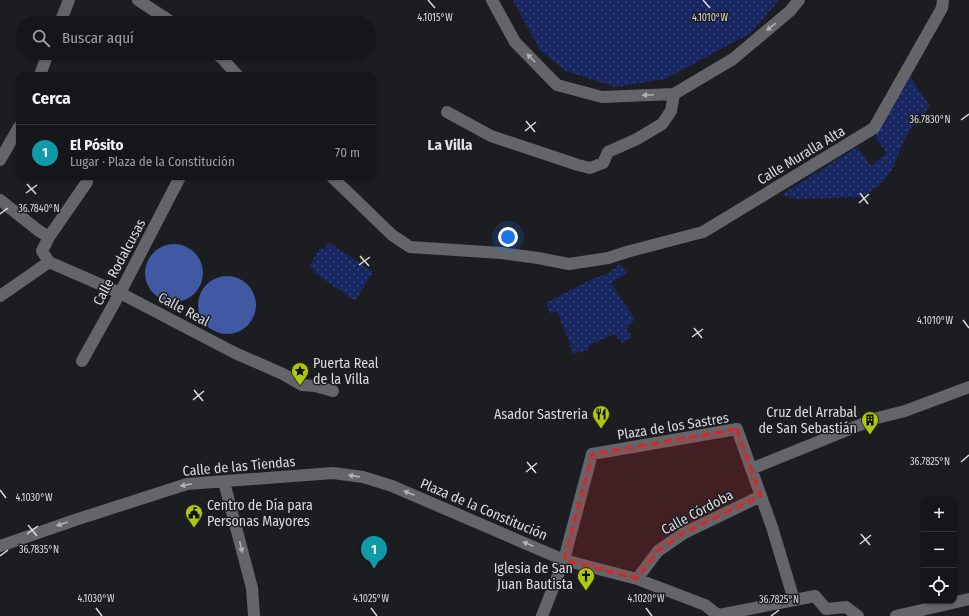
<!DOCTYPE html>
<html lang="es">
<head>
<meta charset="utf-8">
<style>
  :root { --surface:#151619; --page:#1e1f22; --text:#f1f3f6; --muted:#9d9fa2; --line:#343538; --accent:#0f766e }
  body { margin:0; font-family:"Fira Sans Condensed",sans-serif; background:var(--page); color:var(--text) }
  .controls { position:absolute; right:12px; bottom:12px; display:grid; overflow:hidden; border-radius:8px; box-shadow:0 1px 3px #0004 }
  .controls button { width:36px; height:36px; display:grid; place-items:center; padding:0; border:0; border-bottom:1px solid var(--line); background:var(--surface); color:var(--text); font:20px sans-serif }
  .you { position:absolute; left:508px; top:237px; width:14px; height:14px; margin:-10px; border:3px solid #fff; border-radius:50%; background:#1a73e8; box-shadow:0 0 0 6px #1a73e833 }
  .badge { display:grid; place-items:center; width:26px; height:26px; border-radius:50%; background:var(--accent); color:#fff; font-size:13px; font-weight:700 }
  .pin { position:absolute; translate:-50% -33px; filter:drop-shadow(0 1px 2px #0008) }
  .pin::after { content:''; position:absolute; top:21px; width:14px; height:12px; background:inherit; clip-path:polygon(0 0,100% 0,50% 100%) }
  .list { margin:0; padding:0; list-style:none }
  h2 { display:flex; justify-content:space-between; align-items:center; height:52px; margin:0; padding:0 16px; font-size:17px }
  h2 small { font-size:13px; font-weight:400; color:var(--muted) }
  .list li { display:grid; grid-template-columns:26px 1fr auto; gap:12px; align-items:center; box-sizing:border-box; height:56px; padding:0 16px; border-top:1px solid var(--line) }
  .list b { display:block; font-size:15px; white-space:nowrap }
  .list p { margin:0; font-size:13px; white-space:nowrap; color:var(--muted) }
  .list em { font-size:13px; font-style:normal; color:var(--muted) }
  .icon { flex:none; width:22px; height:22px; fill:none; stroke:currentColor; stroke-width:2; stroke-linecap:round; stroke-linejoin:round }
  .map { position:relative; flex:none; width:969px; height:616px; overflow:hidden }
  .search { position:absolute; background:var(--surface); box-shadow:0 1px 3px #0004; left:16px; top:16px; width:360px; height:44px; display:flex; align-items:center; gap:10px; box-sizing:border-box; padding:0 14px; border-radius:22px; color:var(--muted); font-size:15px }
  .panel { position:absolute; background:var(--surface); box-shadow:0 1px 3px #0004; left:16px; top:72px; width:360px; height:108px; border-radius:8px }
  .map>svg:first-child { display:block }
  .grass { fill:url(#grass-dots) }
  .water { fill:#4159a2 }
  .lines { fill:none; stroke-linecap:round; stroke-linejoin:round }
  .minor { stroke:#64656a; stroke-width:12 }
  .oneway { fill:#b0b1b4 }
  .marked { fill:#d62828; fill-opacity:0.2; stroke:#d62828; stroke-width:3; stroke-dasharray:8 5; stroke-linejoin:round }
  .ticks { fill:none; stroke:#d9dadc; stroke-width:1.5 }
  .labels { text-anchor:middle; stroke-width:3; stroke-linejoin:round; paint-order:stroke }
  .street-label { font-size:14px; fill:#d9dadc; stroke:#1c1d21 }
  .poi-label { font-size:14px; fill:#d9dadc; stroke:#1c1d21; text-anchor:end }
  .neighbourhood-label { font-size:15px; font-weight:bold; fill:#dfe1e5; stroke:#1c1d21 }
  .ticks-label { font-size:10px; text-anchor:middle; fill:#d9dadc; stroke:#1c1d21; stroke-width:3; stroke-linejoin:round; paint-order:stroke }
</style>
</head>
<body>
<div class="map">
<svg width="969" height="616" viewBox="0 0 969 616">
  <defs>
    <pattern id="grass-dots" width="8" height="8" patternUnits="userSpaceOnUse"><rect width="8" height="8" fill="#182761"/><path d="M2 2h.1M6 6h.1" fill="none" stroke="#394677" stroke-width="1.8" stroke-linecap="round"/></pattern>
  </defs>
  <rect width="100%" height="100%" fill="#1c1d21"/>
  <path class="grass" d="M513,0h266l-28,33 -86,46 -49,8 -50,-16 -26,-21z
    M910,77l20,29 -19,23 -7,11 -12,30 -10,13 -20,14 -66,2 -15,-4 76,-48 14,19 16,-13 -12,-16z
    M328,242l45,30 -18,29 -40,-28 -5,-8 10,-17 4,2z
    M620,264l7,9 -16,10 24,36 -9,10 6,8 -9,6 -9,-9 -26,12 1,4 -17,4 -2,-10 -13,-33 -6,3 -5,-11 46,-24 17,-6z"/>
  <path class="water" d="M145 273a29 29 0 1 1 58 0a29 29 0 1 1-58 0Z
    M198 305a29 29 0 1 1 58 0a29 29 0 1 1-58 0Z"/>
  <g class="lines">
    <path class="minor" d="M138,0l35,23
      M492,0l23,42 42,43 45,12 72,-3 59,-35 57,-48 9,-11
      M60,23l9,-23
      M215,53l7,5 15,17
      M40,75l8,-22
      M447,112l44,24 87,29 12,3 13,-5 5,-11 29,-13 25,-15 9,-13 3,-17
      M0,160l19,-33
      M332,177l60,58 18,12 91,6 37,5 31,6 39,-6 22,-7 73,-19 171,-104 68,-120 1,-8
      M87,182l-38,55 -7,14 7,11 71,31 115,60 48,21 19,11 13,1 18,5
      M0,200l39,31 10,6
      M0,296l49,-34
      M82,361l38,-68 60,-116
      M751,469l126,-51 28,-7 64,-24
      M224,482l28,106 2,28
      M0,546l75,-26 112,-36 146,-11 30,4 29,9 172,74 73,19 68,26 14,11
      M637,579l21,-28 26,-18 77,-37
      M719,615l96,-19 11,13 20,-2 12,9
      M542,616l22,-56 28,-106 145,-25 35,98 22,73
      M896,616l73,-17"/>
  </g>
  <defs><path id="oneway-solid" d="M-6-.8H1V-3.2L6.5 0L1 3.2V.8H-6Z"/></defs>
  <g class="oneway">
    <use href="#oneway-solid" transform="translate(771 27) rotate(141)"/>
    <use href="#oneway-solid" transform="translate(531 58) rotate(-134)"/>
    <use href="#oneway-solid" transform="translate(648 95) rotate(178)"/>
    <use href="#oneway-solid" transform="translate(354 476) rotate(-172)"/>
    <use href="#oneway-solid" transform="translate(186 485) rotate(168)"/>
    <use href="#oneway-solid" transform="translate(409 493) rotate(-157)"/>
    <use href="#oneway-solid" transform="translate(62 524) rotate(161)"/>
    <use href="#oneway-solid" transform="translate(528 544) rotate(-157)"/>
    <use href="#oneway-solid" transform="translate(241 547) rotate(76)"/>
  </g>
  <path class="marked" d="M737,429l24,67 -77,37 -26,18 -21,28 -73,-19 28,-106z"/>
  <path class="ticks" d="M428,0l7,8M703,0l7,8M961,120l8,-6M526,121l9,11M525,131l11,-9M27,184l9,10M26,193l11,-8M860,193l8,11M859,203l10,-9M0,214l8,-6M360,256l9,10M359,265l11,-8M963,320l6,8M694,328l8,10M692,337l11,-8M194,390l9,11M193,400l11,-9M527,462l9,11M961,462l8,-7M526,472l11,-9M0,490l6,8M28,525l9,11M27,534l11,-8M861,534l9,11M860,544l11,-9M0,556l8,-6M96,608l6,8M371,608l6,8M646,608l6,8M771,616l8,-6"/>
  <defs>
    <g id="sight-pin" transform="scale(0.9)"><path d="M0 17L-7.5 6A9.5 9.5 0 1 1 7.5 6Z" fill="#aec60b" stroke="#1c1d21"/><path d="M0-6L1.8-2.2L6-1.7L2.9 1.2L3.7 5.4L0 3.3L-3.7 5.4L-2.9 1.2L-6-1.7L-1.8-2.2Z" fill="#111"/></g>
    <g id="restaurant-pin" transform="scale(0.9)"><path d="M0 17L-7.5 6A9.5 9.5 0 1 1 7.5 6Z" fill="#aec60b" stroke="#1c1d21"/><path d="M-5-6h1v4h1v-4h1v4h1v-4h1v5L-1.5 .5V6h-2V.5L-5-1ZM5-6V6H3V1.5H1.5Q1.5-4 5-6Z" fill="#111"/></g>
    <g id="building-pin" transform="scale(0.9)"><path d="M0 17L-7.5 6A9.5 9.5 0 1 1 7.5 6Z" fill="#aec60b" stroke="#1c1d21"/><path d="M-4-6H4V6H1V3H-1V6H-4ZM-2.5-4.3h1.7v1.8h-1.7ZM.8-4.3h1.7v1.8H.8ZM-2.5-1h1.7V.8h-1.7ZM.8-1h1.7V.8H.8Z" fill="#111"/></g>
    <g id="civic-pin" transform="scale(0.9)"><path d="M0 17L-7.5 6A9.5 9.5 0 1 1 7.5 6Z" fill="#aec60b" stroke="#1c1d21"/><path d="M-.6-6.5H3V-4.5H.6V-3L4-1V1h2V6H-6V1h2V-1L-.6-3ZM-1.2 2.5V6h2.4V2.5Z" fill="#111"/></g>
    <g id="church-pin" transform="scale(0.9)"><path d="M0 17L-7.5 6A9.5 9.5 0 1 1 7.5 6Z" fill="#aec60b" stroke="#1c1d21"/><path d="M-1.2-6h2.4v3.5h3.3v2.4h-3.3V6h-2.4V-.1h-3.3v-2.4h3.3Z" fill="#111"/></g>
  </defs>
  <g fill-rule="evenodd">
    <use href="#sight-pin" x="300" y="371"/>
    <use href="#restaurant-pin" x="601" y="414"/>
    <use href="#building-pin" x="870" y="420"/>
    <use href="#civic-pin" x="194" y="513"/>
    <use href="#church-pin" x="586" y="576"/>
  </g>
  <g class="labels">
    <g class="street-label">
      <text transform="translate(801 155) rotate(-31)" y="5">Calle Muralla Alta</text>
      <text transform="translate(119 262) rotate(-62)" y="5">Calle Rodalcusas</text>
      <text transform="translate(184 309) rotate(28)" y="5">Calle Real</text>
      <text transform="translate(673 426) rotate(-9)" y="5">Plaza de los Sastres</text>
      <text transform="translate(239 466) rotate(-5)" y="5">Calle de las Tiendas</text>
      <text transform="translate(484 509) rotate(23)" y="5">Plaza de la Constitución</text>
      <text transform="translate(697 512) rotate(-28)" y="5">Calle Córdoba</text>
    </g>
    <g class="poi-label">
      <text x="313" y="368" text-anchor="start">Puerta Real<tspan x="313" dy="16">de la Villa</tspan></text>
      <text x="857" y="417">Cruz del Arrabal<tspan x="857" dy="16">de San Sebastián</tspan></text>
      <text x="588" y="419">Asador Sastreria</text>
      <text x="207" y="510" text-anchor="start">Centro de Día para<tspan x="207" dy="16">Personas Mayores</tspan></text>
      <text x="573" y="573">Iglesia de San<tspan x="573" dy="16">Juan Bautista</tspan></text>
    </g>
    <g class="neighbourhood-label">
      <text x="450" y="150">La Villa</text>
    </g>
  </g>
  <g class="ticks-label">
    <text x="435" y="21">4.1015°W</text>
    <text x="710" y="21">4.1010°W</text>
    <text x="930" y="123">36.7830°N</text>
    <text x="39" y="212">36.7840°N</text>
    <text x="935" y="324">4.1010°W</text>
    <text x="930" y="465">36.7825°N</text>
    <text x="34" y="501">4.1030°W</text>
    <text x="39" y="553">36.7835°N</text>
    <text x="96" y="602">4.1030°W</text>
    <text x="371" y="602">4.1025°W</text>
    <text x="646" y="602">4.1020°W</text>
    <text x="779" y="603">36.7825°N</text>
  </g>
</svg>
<div class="controls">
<button>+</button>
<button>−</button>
<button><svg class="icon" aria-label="locate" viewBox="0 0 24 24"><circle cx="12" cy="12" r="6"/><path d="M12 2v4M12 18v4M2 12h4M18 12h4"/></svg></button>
</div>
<div class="you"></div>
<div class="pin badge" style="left:374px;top:569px;background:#0f9aa8">1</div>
<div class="search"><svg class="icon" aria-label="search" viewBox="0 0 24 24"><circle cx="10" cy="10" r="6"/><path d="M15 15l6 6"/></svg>Buscar aquí</div>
<section class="panel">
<h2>Cerca<small></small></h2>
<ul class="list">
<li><span class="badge" style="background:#0f9aa8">1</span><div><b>El Pósito</b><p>Lugar · Plaza de la Constitución</p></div><em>70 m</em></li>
</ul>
</section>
</div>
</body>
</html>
